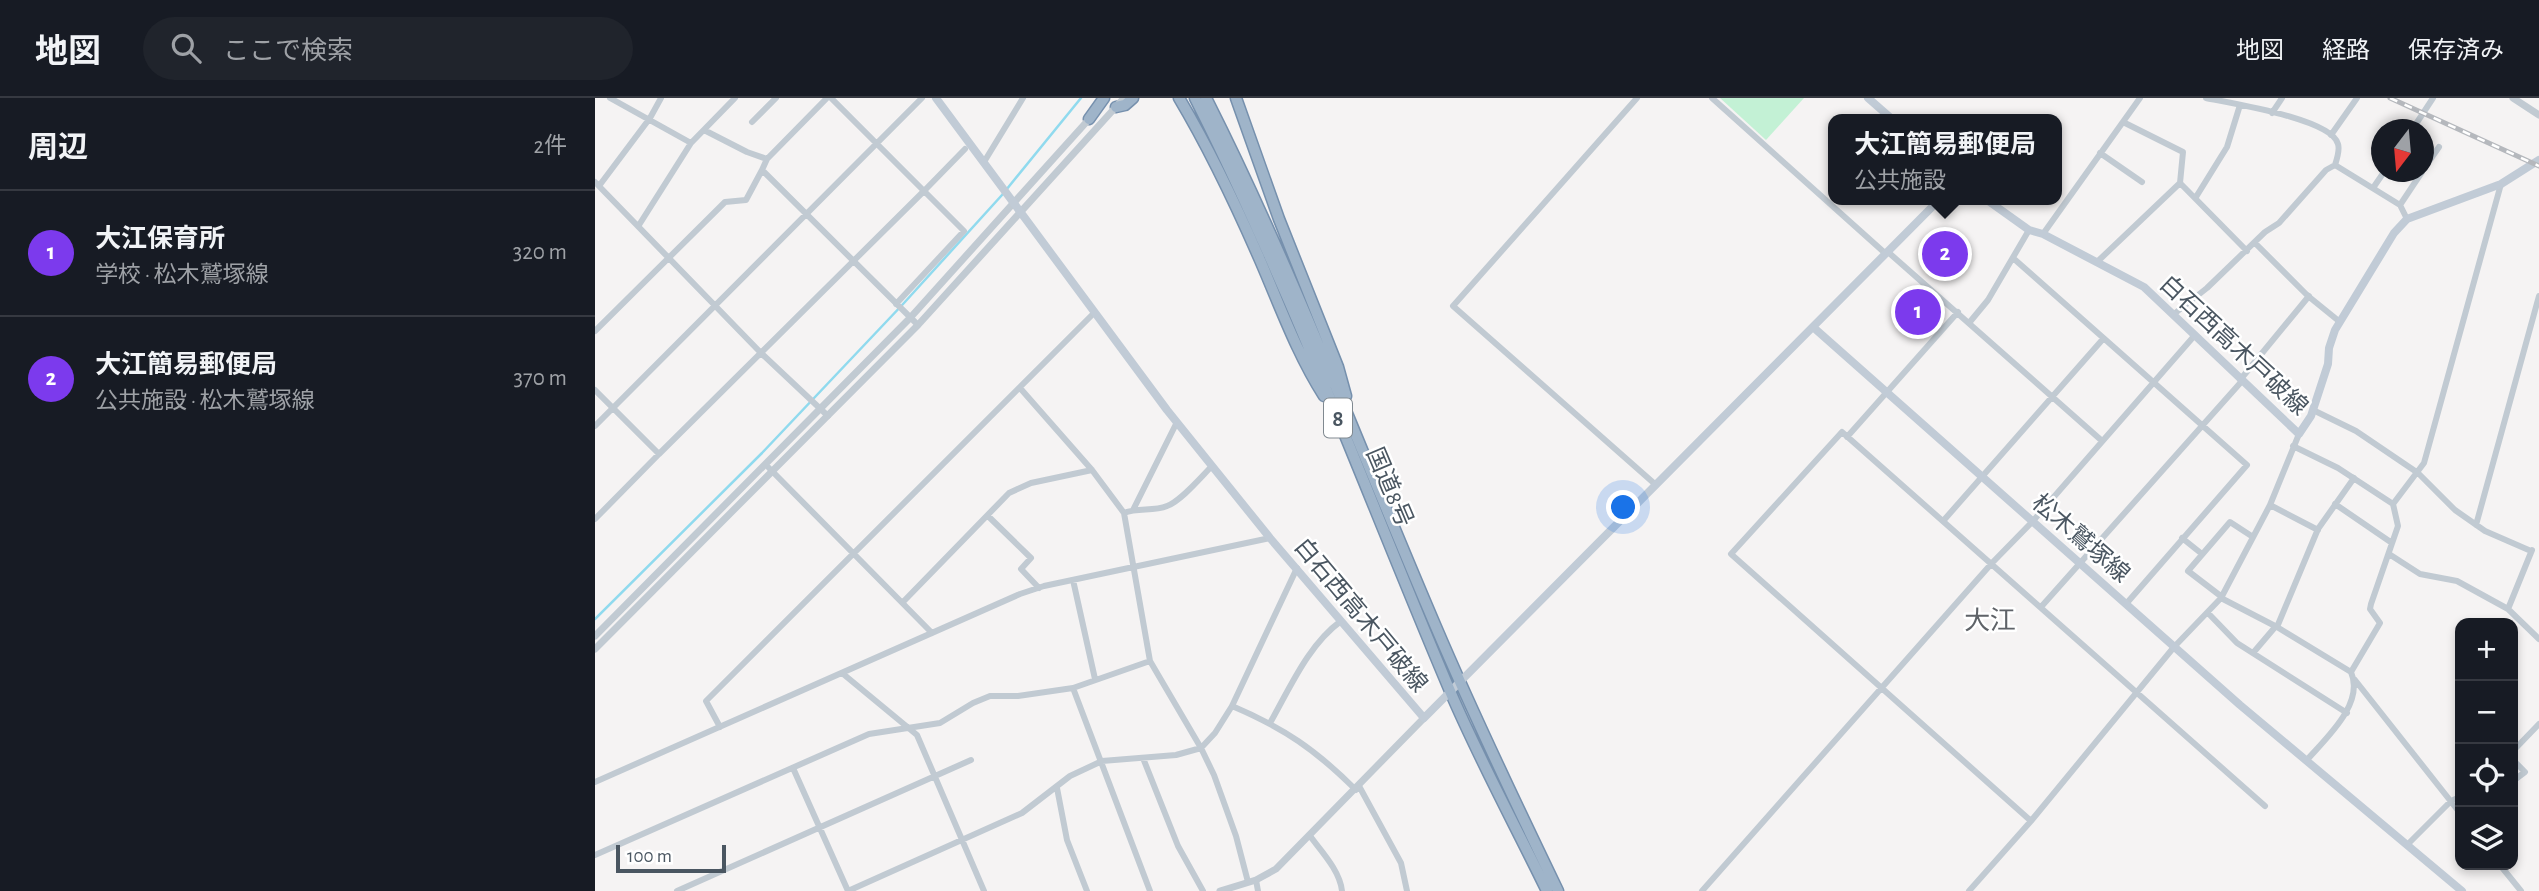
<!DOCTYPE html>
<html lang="ja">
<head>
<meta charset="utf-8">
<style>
  :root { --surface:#171b24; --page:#20242c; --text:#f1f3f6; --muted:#9ea1a6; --line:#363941; --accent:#7c3aed }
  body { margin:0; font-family:"Alegreya Sans","Noto Sans JP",sans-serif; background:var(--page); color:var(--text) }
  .controls { position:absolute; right:21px; bottom:21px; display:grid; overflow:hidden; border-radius:14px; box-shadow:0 4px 10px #0003 }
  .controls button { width:63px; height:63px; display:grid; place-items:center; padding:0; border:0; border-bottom:2px solid var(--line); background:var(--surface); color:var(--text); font:35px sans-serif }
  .compass { position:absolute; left:1776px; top:21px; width:63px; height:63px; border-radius:50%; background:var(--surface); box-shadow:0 4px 10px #0003; rotate:196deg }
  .scale { position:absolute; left:21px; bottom:18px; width:110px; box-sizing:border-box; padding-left:7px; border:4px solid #4a5661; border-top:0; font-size:19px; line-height:24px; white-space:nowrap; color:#4a5661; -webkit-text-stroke:5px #fff; paint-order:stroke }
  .you { position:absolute; left:1029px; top:410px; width:24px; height:24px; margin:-18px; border:5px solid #fff; border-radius:50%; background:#1a73e8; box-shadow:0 0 0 10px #1a73e833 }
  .badge { display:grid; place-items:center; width:46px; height:46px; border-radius:50%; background:var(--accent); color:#fff; font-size:23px; font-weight:700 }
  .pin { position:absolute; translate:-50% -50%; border:4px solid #fff; box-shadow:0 2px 7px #0006 }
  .popup { position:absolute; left:1233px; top:16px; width:234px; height:91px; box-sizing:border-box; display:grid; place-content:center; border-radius:14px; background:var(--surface); filter:drop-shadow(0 2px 5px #0005); font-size:23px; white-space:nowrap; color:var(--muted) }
  .popup b { font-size:26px; color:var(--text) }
  .popup::after { content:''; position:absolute; left:50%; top:100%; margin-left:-14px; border:14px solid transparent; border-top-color:var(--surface) }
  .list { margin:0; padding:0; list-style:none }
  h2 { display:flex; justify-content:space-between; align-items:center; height:91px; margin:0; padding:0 28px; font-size:30px }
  h2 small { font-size:23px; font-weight:400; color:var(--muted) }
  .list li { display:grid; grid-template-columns:46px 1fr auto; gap:21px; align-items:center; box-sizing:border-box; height:126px; padding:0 28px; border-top:2px solid var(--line) }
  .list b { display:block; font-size:26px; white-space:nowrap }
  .list p { margin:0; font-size:23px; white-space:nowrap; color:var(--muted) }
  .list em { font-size:23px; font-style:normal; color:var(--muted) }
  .icon { flex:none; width:38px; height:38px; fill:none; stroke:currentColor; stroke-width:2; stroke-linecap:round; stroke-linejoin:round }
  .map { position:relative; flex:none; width:1944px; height:793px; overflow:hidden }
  header { display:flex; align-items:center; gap:42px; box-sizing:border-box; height:98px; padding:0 35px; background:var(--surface); border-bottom:2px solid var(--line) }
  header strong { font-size:33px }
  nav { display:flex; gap:38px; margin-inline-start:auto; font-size:24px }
  .search { width:490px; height:63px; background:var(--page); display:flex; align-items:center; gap:18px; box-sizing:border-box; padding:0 24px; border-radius:38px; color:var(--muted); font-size:26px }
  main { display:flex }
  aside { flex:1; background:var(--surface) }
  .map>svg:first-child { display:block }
  .green { fill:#c3f1d5 }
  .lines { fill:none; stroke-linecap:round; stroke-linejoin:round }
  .stream { stroke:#90daee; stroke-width:2.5 }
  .trunk-casing { stroke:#7690ad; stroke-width:13 }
  .minor { stroke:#c1cad2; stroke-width:6 }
  .tertiary { stroke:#c1cad2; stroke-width:7 }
  .secondary { stroke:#c1cbd6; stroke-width:8 }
  .trunk { stroke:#9fb4c9; stroke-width:10 }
  .rail-casing { stroke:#b5b8bd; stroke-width:5 }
  .rail { stroke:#fff; stroke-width:2.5; stroke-dasharray:8; stroke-linecap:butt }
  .labels { text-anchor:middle; stroke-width:5; stroke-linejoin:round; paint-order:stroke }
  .shield { fill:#fff; stroke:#808990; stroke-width:2 }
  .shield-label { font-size:23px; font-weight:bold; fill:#4a5661 }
  .street-label { font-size:24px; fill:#4a5661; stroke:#fff }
  .neighbourhood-label { font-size:26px; fill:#5f6368; stroke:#fff }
</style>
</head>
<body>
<header>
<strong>地図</strong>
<div class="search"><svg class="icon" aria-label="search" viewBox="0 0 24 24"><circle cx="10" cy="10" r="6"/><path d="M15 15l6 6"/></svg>ここで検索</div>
<nav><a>地図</a><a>経路</a><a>保存済み</a></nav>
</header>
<main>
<aside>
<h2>周辺<small>2件</small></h2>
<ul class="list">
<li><span class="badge">1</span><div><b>大江保育所</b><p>学校 · 松木鷲塚線</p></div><em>320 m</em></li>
<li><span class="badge">2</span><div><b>大江簡易郵便局</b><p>公共施設 · 松木鷲塚線</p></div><em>370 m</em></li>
</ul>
</aside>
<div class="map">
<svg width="1944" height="793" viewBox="0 0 1944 793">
  <rect width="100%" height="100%" fill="#f5f3f3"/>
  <path class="green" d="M1125,0h84l-38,42z"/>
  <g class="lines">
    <path class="stream" d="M0,521l167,-166 142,-150 98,-108 79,-97"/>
    <g class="trunk-casing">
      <path id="trunk" d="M584,0c31,52 57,107 81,162 20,46 37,94 64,136
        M600,0c97,192 171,395 255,593 29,68 65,134 97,200
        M611,0c87,172 154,352 230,529 38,89 80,177 122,264
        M641,0l43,121 59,148 8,29
        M521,9l9,-2 8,-7
        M494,21l15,-21"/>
    </g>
    <path class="minor" d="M15,0l81,45
      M1042,0l-184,208 203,179
      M1117,0l174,156
      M1677,15l10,-15
      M157,24l24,-24
      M1528,24l60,30 -3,31
      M109,32l43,22 20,7 -5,11 156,155
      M1817,32l21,-32
      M1736,37l26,-37
      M1505,55l42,29
      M172,61l60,-61
      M389,64l39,-64
      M1740,67l65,40 7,14
      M1828,72l16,-23
      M0,84l166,171 67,63
      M4,88l51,-68 11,-20
      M1778,90l11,-16
      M1601,99l31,-50 13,-42
      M1805,107l22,-33
      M44,127l52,-82 44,-45
      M1448,136l97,-136
      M1660,145l53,53 32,26
      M1293,154l213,188
      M1418,160l234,207 -121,139
      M1502,164l83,-79 67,68
      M301,206l68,-73 -40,-40 41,-42
      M1579,216l33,-26 58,-56 14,-9 47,-53 9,-5c2,-6 5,-15 3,-21 -6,-25 -108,-41 -132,-46
      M1374,225l19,-23 41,-70
      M0,233l130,-129 21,-2 16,-30
      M1645,282l69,-84
      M425,290l72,82 32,43 26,148 51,87 13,27 22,61 12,46
      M0,292l64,64 265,-263 -93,-93
      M1718,312l43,21 62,42 37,37 30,21 46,20
      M0,328l327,-328
      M1252,339l111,-125
      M1698,348l45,22 55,36 5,22 -27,78 -1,5 10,14 -29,49c14,32 -26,67 -45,89
      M174,370l163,165
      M1740,406l57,39
      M1798,406l31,-41 77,-279
      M1675,407l48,25
      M538,412l44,-88
      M529,415c14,-6 29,-1 43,-7 14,-5 34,-29 45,-40
      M393,418l43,42 -10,11 18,19
      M0,421l64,-65
      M1349,422l159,-181
      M1881,427l63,-229
      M1587,440l20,16
      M1794,456l31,20 37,7 51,28 31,30
      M478,482l22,99
      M1627,499l-34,-26 42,-49 23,15
      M1626,500l56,29 74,45
      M308,504l106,-109 22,-10 61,-13
      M1446,509l201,-226
      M1913,511l24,-59
      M1613,515l29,30 110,70
      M1682,529l41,-98 36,-51
      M1658,555l23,-27
      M247,575l75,62 67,156
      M1760,582l105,133
      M478,590l77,203
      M637,608c52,22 84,44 124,84
      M675,625c20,-35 38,-78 71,-102
      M125,629l-14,-26 389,-389
      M1918,653l26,-27
      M548,660l35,88 25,45
      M1918,662l12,12 -12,9
      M198,670l55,123
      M0,684l425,-188 24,-8 226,-48
      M764,688l42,77 6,28
      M462,690l10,52 20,51
      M1436,723l-300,-267 111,-122 423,374
      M715,738c12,16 30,35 32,55
      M1812,747l44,-44 9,-4
      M0,757l274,-121 71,-11 33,-20 17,-7h28l55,-8 77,-27
      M1905,767l21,26
      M661,782l2,11
      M82,793l294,-131
      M253,793l174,-78 48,-37 32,-15 74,-6 25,-7 14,-15 17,-27 65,-138
      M1107,793l290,-328 40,-41 163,-187
      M1374,793l62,-70 143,-174 47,-49 49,-93 29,-71"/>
    <path class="tertiary" d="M1918,0l26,17
      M0,538l315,-318 181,-201
      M0,551l323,-324 206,-227
      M625,793l36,-11 20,-11 148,-151"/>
    <path class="secondary" d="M341,0l231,312 103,128 154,180 515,-518
      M1273,0l24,21
      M1392,102l42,30 14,4 101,53 155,147 12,-18 17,-52 1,-16 6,-18 59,-97 13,-14 94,-35 38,-24
      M1218,229l427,378 222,186"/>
    <use href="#trunk" class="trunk"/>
    <g class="rail-casing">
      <path id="rail" d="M1795,0l149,68"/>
    </g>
    <use href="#rail" class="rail"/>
  </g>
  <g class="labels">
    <rect class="shield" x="729" y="300.5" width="28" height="39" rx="5"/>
    <g class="shield-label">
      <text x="743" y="328">8</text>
    </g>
    <g class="street-label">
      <text transform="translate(1639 247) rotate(43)" y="8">白石西高木戸破線</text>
      <text transform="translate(795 389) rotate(67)" y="8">国道8号</text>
      <text transform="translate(1486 440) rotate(41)" y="8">松木鷲塚線</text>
      <text transform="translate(766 517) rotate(50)" y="8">白石西高木戸破線</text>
    </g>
    <g class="neighbourhood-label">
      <text x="1395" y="531">大江</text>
    </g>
  </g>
</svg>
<div class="controls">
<button>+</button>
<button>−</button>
<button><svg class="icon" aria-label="locate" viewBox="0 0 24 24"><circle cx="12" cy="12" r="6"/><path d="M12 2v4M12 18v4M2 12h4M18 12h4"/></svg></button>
<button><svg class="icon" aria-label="layers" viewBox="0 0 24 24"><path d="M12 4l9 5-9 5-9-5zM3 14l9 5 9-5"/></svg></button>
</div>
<svg class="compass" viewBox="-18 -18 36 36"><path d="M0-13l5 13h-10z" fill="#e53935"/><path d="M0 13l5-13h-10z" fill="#9ea1a6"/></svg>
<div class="scale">100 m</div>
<div class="you"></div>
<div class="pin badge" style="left:1323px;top:214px">1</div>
<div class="pin badge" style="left:1350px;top:156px">2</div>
<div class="popup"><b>大江簡易郵便局</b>公共施設</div>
</div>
</main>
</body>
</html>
